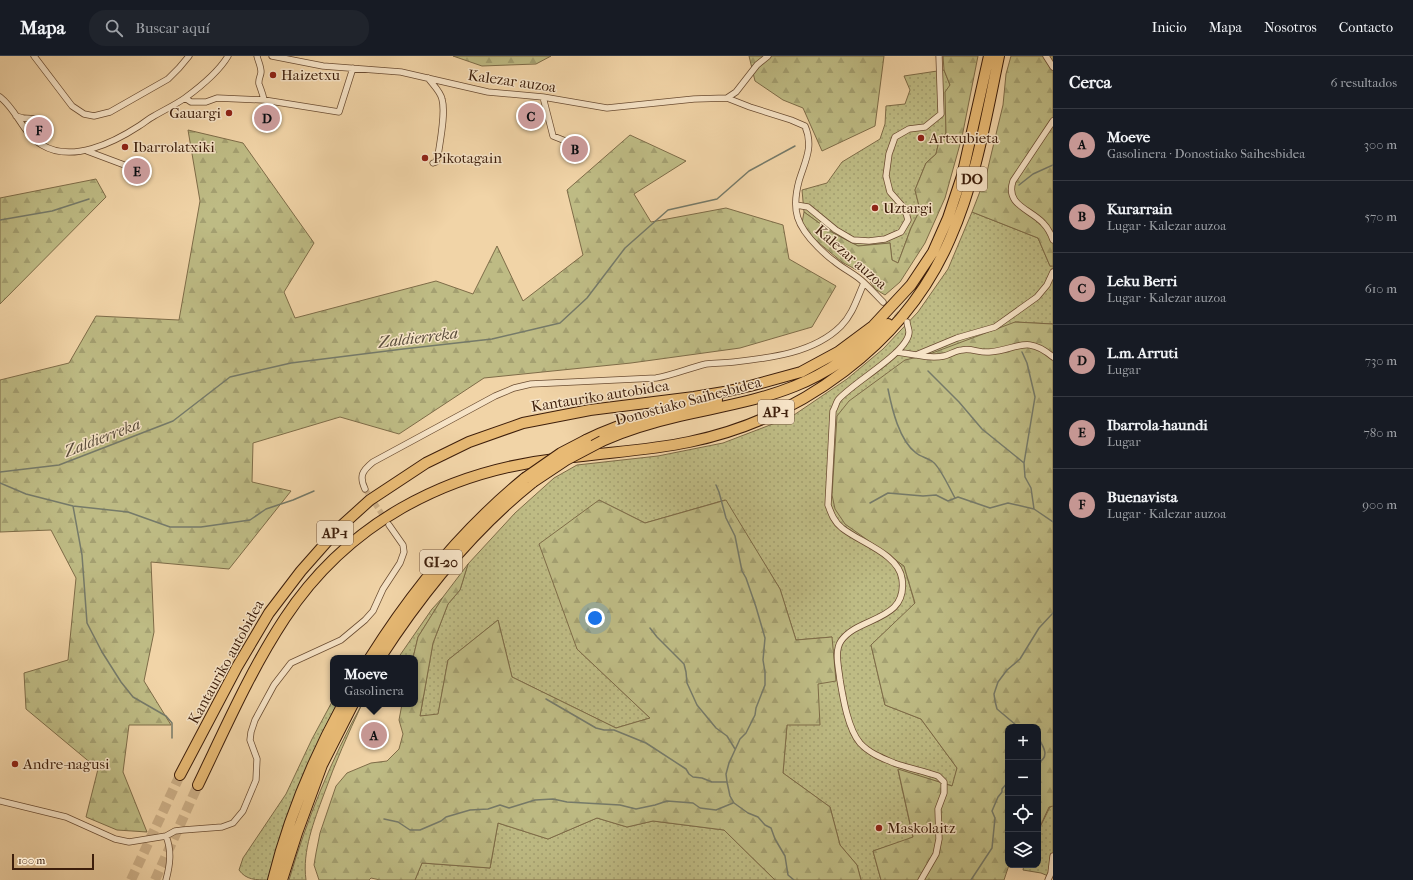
<!DOCTYPE html>
<html lang="es">
<head>
<meta charset="utf-8">
<style>
  :root { --surface:#171b24; --page:#20242c; --text:#f1f3f6; --muted:#9ea1a6; --line:#363941; --accent:#c59692 }
  body { margin:0; font-family:"IM FELL French Canon",serif; background:var(--page); color:var(--text) }
  .controls { position:absolute; right:12px; bottom:12px; display:grid; overflow:hidden; border-radius:8px; box-shadow:0 4px 16px #0002 }
  .controls button { width:36px; height:36px; display:grid; place-items:center; padding:0; border:0; border-bottom:1px solid var(--line); background:var(--surface); color:var(--text); font:20px sans-serif }
  .scale { position:absolute; left:12px; bottom:10px; width:82px; box-sizing:border-box; padding-left:4px; border:2px solid #3d1e0b; border-top:0; font-size:11px; line-height:14px; white-space:nowrap; color:#3d1e0b; -webkit-text-stroke:3px #f6e3c6; paint-order:stroke }
  .you { position:absolute; left:595px; top:562px; width:14px; height:14px; margin:-10px; border:3px solid #fff; border-radius:50%; background:#1a73e8; box-shadow:0 0 0 6px #1a73e833 }
  .badge { display:grid; place-items:center; width:26px; height:26px; border-radius:50%; background:var(--accent); color:#111; font-size:13px; font-weight:700 }
  .pin { position:absolute; translate:-50% -50%; border:2px solid #fff; box-shadow:0 1px 4px #0006 }
  .popup { position:absolute; left:330px; top:599px; width:88px; height:52px; box-sizing:border-box; display:grid; place-content:center; border-radius:8px; background:var(--surface); filter:drop-shadow(0 1px 3px #0005); font-size:13px; white-space:nowrap; color:var(--muted) }
  .popup b { font-size:15px; color:var(--text) }
  .popup::after { content:''; position:absolute; left:50%; top:100%; margin-left:-8px; border:8px solid transparent; border-top-color:var(--surface) }
  .list { margin:0; padding:0; list-style:none }
  h2 { display:flex; justify-content:space-between; align-items:center; height:52px; margin:0; padding:0 16px; font-size:17px }
  h2 small { font-size:13px; font-weight:400; color:var(--muted) }
  .list li { display:grid; grid-template-columns:26px 1fr auto; gap:12px; align-items:center; box-sizing:border-box; height:72px; padding:0 16px; border-top:1px solid var(--line) }
  .list b { display:block; font-size:15px; white-space:nowrap }
  .list p { margin:0; font-size:13px; white-space:nowrap; color:var(--muted) }
  .list em { font-size:13px; font-style:normal; color:var(--muted) }
  .icon { flex:none; width:22px; height:22px; fill:none; stroke:currentColor; stroke-width:2; stroke-linecap:round; stroke-linejoin:round }
  .map { position:relative; flex:none; width:1053px; height:824px; overflow:hidden }
  header { display:flex; align-items:center; gap:24px; box-sizing:border-box; height:56px; padding:0 20px; background:var(--surface); border-bottom:1px solid var(--line) }
  header strong { font-size:19px }
  nav { display:flex; gap:22px; margin-inline-start:auto; font-size:14px }
  .search { width:280px; height:36px; background:var(--page); display:flex; align-items:center; gap:10px; box-sizing:border-box; padding:0 14px; border-radius:16px; color:var(--muted); font-size:15px }
  main { display:flex }
  aside { flex:1; background:var(--surface) }
  .map>svg:first-child { display:block }
  .grass { fill:url(#grass-dots); stroke:#7e6c48 }
  .forest { fill:url(#forest-firs); stroke:#7e6c48 }
  .lines { fill:none; stroke-linecap:round; stroke-linejoin:round }
  .stream { stroke:#757a69; stroke-width:1.5 }
  .street-tunnel { stroke:#cdb088; stroke-width:5.5; stroke-dasharray:5.5 3; stroke-linecap:butt }
  .highway-tunnel { stroke:#cdb088; stroke-width:10; stroke-dasharray:10 5; stroke-linecap:butt }
  .street-casing { stroke:#6a4c32; stroke-width:7 }
  .highway-casing { stroke:#3d1e0b; stroke-width:12 }
  .street { stroke:#f6e3c6; stroke-width:5.5 }
  .highway { stroke:#e8ba74; stroke-width:10 }
  .highway-bridge-casing { stroke:#3d1e0b; stroke-width:12; stroke-linecap:butt }
  .highway-bridge { stroke:#e8ba74; stroke-width:10 }
  .poi-dot { fill:#8f2418; stroke:#f6e3c6; stroke-width:1.5 }
  .labels { text-anchor:middle; stroke-width:3; stroke-linejoin:round; paint-order:stroke }
  .shield { fill:#f6e3c6; stroke:#745943; stroke-width:1 }
  .shield-label { font-size:14px; font-weight:bold; fill:#3d1e0b }
  .poi-label { font-size:15px; fill:#3d1e0b; stroke:#f6e3c6; text-anchor:start }
  .street-label { font-size:15px; fill:#3d1e0b; stroke:#f6e3c6 }
  .water-label { font-size:16px; font-style:italic; fill:#594c3a; stroke:#f6e3c6 }
</style>
</head>
<body>
<header>
<strong>Mapa</strong>
<div class="search"><svg class="icon" aria-label="search" viewBox="0 0 24 24"><circle cx="10" cy="10" r="6"/><path d="M15 15l6 6"/></svg>Buscar aquí</div>
<nav><a>Inicio</a><a>Mapa</a><a>Nosotros</a><a>Contacto</a></nav>
</header>
<main>
<div class="map">
<svg width="1053" height="824" viewBox="0 0 1053 824">
  <defs>
    <pattern id="grass-dots" width="8" height="8" patternUnits="userSpaceOnUse"><rect width="8" height="8" fill="#bebb84"/><path d="M2 2h.1M6 6h.1" fill="none" stroke="#a4a071" stroke-width="1.8" stroke-linecap="round"/></pattern>
    <pattern id="forest-firs" width="22" height="20" patternUnits="userSpaceOnUse"><rect width="22" height="20" fill="#bebb84"/><path d="M5 1l3.5 6h-7zM16 11l3.5 6h-7z" fill="#a4a071"/></pattern>
  </defs>
  <rect width="100%" height="100%" fill="#f1d4a7"/>
  <filter id="stains"><feTurbulence type="fractalNoise" baseFrequency=".005" numOctaves="4"/><feColorMatrix values="0 0 0 0 .2 0 0 0 0 .09 0 0 0 0 .02 0 0 0 .5 -.17"/></filter>
  <radialGradient id="worn" r=".72"><stop offset=".6" stop-color="#630" stop-opacity="0"/><stop offset="1" stop-color="#630" stop-opacity=".3"/></radialGradient>
  <path class="grass" d="M944,14l6,15 -4,30v18l-7,8 -3,13 -10,9 -11,27 5,20 -9,18 -13,35 -6,-3 -2,-17 -32,3 -25,-13 -29,-21 -2,-22 25,-7 15,-21 38,-23 5,-15 1,-18 19,-2 5,-14 -6,-14z
    M972,156l66,26 12,28h3v58l-38,-2 -169,202 58,42 11,38 -44,41 14,60 36,14 36,49 -4,18 -55,-16 15,68 -40,13 8,29h-20l-4,-15 -17,-20 -10,-38 -47,-34 4,-48 31,-41 14,-47 -36,3 -16,-51 -55,-89 -80,23 -46,-23 -22,149 73,69 -34,10 -104,-51 -14,-57 -50,40 -10,55 -18,1 13,-73 15,-39 12,-14 8,-26 47,-51 39,-35 23,-13 81,-9 65,-13 68,-26 56,-38 36,-30 35,-37 30,-43z
    M443,541l-25,40 -5,21h-15l34,-49z
    M333,644v4h4c-30,56 -51,115 -69,176 -12,0 -22,0 -29,-10l4,-12 43,-64 26,-55z
    M362,648c-14,30 -27,59 -38,90 -10,27 -22,57 -18,86h-17c18,-61 42,-120 73,-176z
    M1053,750v72l-12,-5 -18,-3 1,-5h14v-34l12,-24z
    M597,762l30,9 26,-6 71,9 51,50h-360l7,-17 68,5 8,-45 50,16z"/>
  <path class="forest" d="M453,0h98l-15,8 -54,2z
    M749,0h135l-9,70 -53,25 -19,-43 -20,-8 -28,-19z
    M943,0h35l-16,81 -17,61 -20,45 -25,39 -15,13 -10,-6 -9,-14 -24,-13 -29,-24 -11,-15 2,-11 29,21 25,13 32,-3 2,17 6,3 13,-35 9,-18 -5,-20 11,-27 10,-9 3,-13 7,-8 -1,-41 5,-7 -6,-15z
    M1011,0h42v210h-3l-12,-28 -66,-26 14,-36 17,-71 3,-31z
    M188,74l55,13 71,100 -30,49 11,26 141,-37 37,13 24,-48 26,55 60,-46 -16,-65 63,-55 56,26 -52,33 17,28 75,-14 57,17 6,34 47,27 -24,41 -72,21 -109,15 -147,15 -85,56 -59,-17 -87,26 -1,39 39,9 -62,78 -78,-7 3,70 -10,49 27,44h-42l-6,47 24,60 -30,-2 -31,-13 12,-48 -72,-60 -2,-36 44,-13 8,-82 -25,-48 -51,2v-152l69,-17 27,-47 83,4 21,-119z
    M96,123l10,18 -106,107v-106z
    M1015,266l38,2v482l-4,1 -11,24v-104h-30l1,138 -5,15h-123l-8,-29 40,-14 -15,-68 54,17 5,-18 -36,-49 -36,-14 -14,-60 44,-42 -11,-37 -59,-42 -10,-15 -3,-14 5,-79 12,-15 56,-41 22,-5z
    M599,444l46,23 81,-23 54,89 16,51 36,-3 4,44 -18,3 2,41h-33l-4,48 47,34 10,38 17,20 4,15h-86l-51,-50 -71,-9 -26,6 -30,-9 -49,21 -50,-16 -8,45 -68,-5 -7,17h-35l-9,-2 -2,2h-50l-5,-15 2,-12 4,-20 16,-47 11,-13 24,-10 16,-2 12,-12 4,-15 -4,-14 3,-16h13v-46h-2l5,-21 25,-40 25,-33 -8,26 -12,14 -15,39 -13,73 18,-2 10,-54 50,-40 14,57 104,51 34,-10 -73,-69 -38,-105z"/>
  <g class="lines">
    <path class="stream" d="M1019,129l14,-11 20,-9
      M0,164l52,-9 37,-12
      M1022,296l5,11 8,34 -11,66 1,14 6,11 3,21
      M928,315l31,31 23,27 42,34
      M888,333c4,20 11,51 28,64 5,4 12,5 17,9 7,5 17,27 22,36
      M0,416l59,-7 114,-44 57,-44 61,-14 112,-14 89,-10 68,-16 27,-25 38,-50 43,-38 49,-11 32,-28 46,-25
      M0,427l26,11 47,12 55,6 42,15h31l49,-7 16,-11 27,-9 21,-9
      M716,429l3,7 7,26 9,18 7,35 4,7 10,29 9,31 -2,22 2,12v13l-9,23 -1,7 -9,18 -6,6 -11,24 -3,11 1,8 3,14 4,7 14,10 10,4 7,8 6,3 4,11 10,17 3,19 6,5
      M870,447l18,-10 35,3 13,-1 12,6 10,-4 32,11 18,-5 26,6 19,13
      M73,450l9,49 5,68 15,29 19,30 12,15 33,19 6,7v15
      M650,572l7,9 27,27 2,8 1,11 10,22 19,23 11,8 8,13
      M546,643l50,29 8,2h10l32,13 40,26 3,5 4,3 9,1 10,4h15
      M1021,671l-5,-2 -19,-16 -2,-8 -1,-7 4,-12 9,-12 13,-11 19,-31 14,-15
      M1038,682c6,9 12,19 0,25
      M384,763l14,3 12,8h10l21,-9 5,-4 24,-7 18,-1 12,-4 9,3 26,-8 18,-1 14,3 53,3 16,4 19,-4 12,-4 26,2 7,5 16,2 17,-7
      M971,824l21,-32 3,-30 -3,-7 6,-14 4,-5v-3l6,-7"/>
    <path class="street-tunnel" d="M883,246l19,17
      M365,433l21,31"/>
    <path class="highway-tunnel" d="M131,824l49,-105
      M155,824l43,-95"/>
    <g class="street-casing">
      <path id="street" d="M34,0l38,50 12,8 10,2 16,-4 58,-33 11,-11 10,-12
        M257,0c1,5 4,10 4,16 0,4 -3,7 -2,12 2,6 4,10 5,16
        M272,0l51,10 78,6 87,20 55,5 64,11 87,-9 33,-1 23,9 41,13 14,6c9,21 0,35 -6,55 -8,30 -2,45 19,66 5,5 10,10 16,14 8,7 19,12 27,19 8,7 15,15 22,22
        M1046,0l7,11
        M428,22c5,7 12,13 14,21 4,14 -2,42 -4,57l-2,6 -3,1
        M0,41c17,13 23,37 42,48 30,18 71,-2 97,-19 5,-3 9,-7 15,-10 10,-6 21,-11 31,-18l6,4h15l11,-4 47,2 75,12 14,-44
        M543,41l10,39 15,6
        M185,42c15,-11 33,-25 43,-42
        M727,42l9,-6 21,-27 11,-9
        M16,60l7,2 15,1
        M1053,65l-40,60c-8,24 17,28 30,42 5,5 8,11 10,17
        M87,95l40,15
        M796,149l12,2 28,23 17,10 16,1 16,-2 16,-7 7,-12 -3,-11 -15,-17 -4,-16 3,-22 6,-17 14,-8 16,-2 16,-13 -2,-58
        M907,266c0,3 2,7 2,10 0,20 -57,51 -71,68 -2,3 -3,8 -5,11l-5,94c3,8 6,17 14,23 17,14 57,26 60,51 6,43 -44,37 -61,62 -7,10 -2,28 -1,39 3,18 8,49 20,63 9,10 22,15 34,20 14,5 29,8 44,13l6,6v11l-6,16 1,30 -3,15 -15,26
        M897,296l19,3 41,-17 38,-11 42,-30 10,-12 6,-13
        M917,299c9,2 18,3 27,1 6,-1 12,-6 18,-6 9,-2 18,3 27,2 28,-2 37,-18 64,5
        M365,433c-6,-13 -3,-18 8,-27l122,-66 19,-8 17,-4 125,-6c17,-3 33,-10 50,-14 9,-1 19,-1 28,-2 36,-4 80,-9 107,-36 12,-12 16,-28 23,-43
        M0,745l66,16 49,22 14,3 37,-6 9,-5 8,-1 39,-3 11,-4 10,-12 13,-31 1,-21 -7,-19 1,-8 4,-12 19,-35 17,-22 50,-23 24,-20 8,-9 10,-22 17,-26 4,-11 -1,-7 -14,-20
        M166,780c6,15 4,29 0,44
        M1048,824l3,-7 2,-17"/>
    </g>
    <g class="highway-casing">
      <path id="highway" d="M586,384c41,-20 86,-31 131,-40
        M602,385c25,-11 52,-19 78,-25 38,-9 78,-15 115,-30 35,-14 65,-36 93,-62
        M573,401c39,-5 78,-7 116,-15 111,-23 216,-98 261,-203 26,-59 36,-121 49,-183
        M370,602c42,-67 94,-130 155,-180
        M380,602c42,-65 92,-127 153,-176
        M180,719l57,-108 32,-54 32,-42 38,-43 31,-28 56,-37 43,-21 54,-19 67,-13 104,-13 30,-5 26,-6 51,-14 37,-20 35,-26 38,-41 22,-33 15,-34 14,-42 27,-120
        M198,729c27,-56 52,-114 87,-167 62,-94 159,-146 270,-159
        M273,824c15,-61 40,-121 70,-176
        M282,824l15,-47 25,-68 31,-61"/>
    </g>
    <use href="#street" class="street"/>
    <use href="#highway" class="highway"/>
    <g class="highway-bridge-casing">
      <path id="highway-bridge" d="M525,422l36,-25 25,-13
        M533,426l33,-22 36,-19"/>
    </g>
    <use href="#highway-bridge" class="highway-bridge"/>
  </g>
  <g class="poi-dot">
    <circle cx="273" cy="19" r="4"/>
    <circle cx="229" cy="57" r="4"/>
    <circle cx="921" cy="82" r="4"/>
    <circle cx="125" cy="91" r="4"/>
    <circle cx="425" cy="102" r="4"/>
    <circle cx="875" cy="152" r="4"/>
    <circle cx="15" cy="708" r="4"/>
    <circle cx="879" cy="772" r="4"/>
  </g>
  <g class="labels">
    <g class="shield">
      <rect x="957" y="111" width="30" height="24" rx="3"/>
      <rect x="758" y="344" width="36" height="24" rx="3"/>
      <rect x="317" y="465" width="36" height="24" rx="3"/>
      <rect x="420" y="494" width="42" height="24" rx="3"/>
    </g>
    <g class="shield-label">
      <text x="972" y="128">DO</text>
      <text x="776" y="361">AP-1</text>
      <text x="335" y="482">AP-1</text>
      <text x="441" y="511">GI-20</text>
    </g>
    <g class="poi-label">
      <text x="281" y="24">Haizetxu</text>
      <text x="221" y="62" text-anchor="end">Gauargi</text>
      <text x="929" y="87">Artxubieta</text>
      <text x="133" y="96">Ibarrolatxiki</text>
      <text x="433" y="107">Pikotagain</text>
      <text x="883" y="157">Uztargi</text>
      <text x="23" y="713">Andre-nagusi</text>
      <text x="887" y="777">Maskolaitz</text>
    </g>
    <g class="street-label">
      <text transform="translate(512 25) rotate(8)" y="5">Kalezar auzoa</text>
      <text transform="translate(851 201) rotate(41)" y="5">Kalezar auzoa</text>
      <text transform="translate(600 340) rotate(-9)" y="5">Kantauriko autobidea</text>
      <text transform="translate(688 345) rotate(-15)" y="5">Donostiako Saihesbidea</text>
      <text transform="translate(226 606) rotate(-61)" y="5">Kantauriko autobidea</text>
    </g>
    <g class="water-label">
      <text transform="translate(418 281) rotate(-7)" y="6">Zaldierreka</text>
      <text transform="translate(102 381) rotate(-21)" y="6">Zaldierreka</text>
    </g>
  </g>
  <rect width="100%" height="100%" filter="url(#stains)"/>
  <rect width="100%" height="100%" fill="url(#worn)"/>
</svg>
<div class="controls">
<button>+</button>
<button>−</button>
<button><svg class="icon" aria-label="locate" viewBox="0 0 24 24"><circle cx="12" cy="12" r="6"/><path d="M12 2v4M12 18v4M2 12h4M18 12h4"/></svg></button>
<button><svg class="icon" aria-label="layers" viewBox="0 0 24 24"><path d="M12 4l9 5-9 5-9-5zM3 14l9 5 9-5"/></svg></button>
</div>
<div class="scale">100 m</div>
<div class="you"></div>
<div class="pin badge" style="left:374px;top:679px">A</div>
<div class="popup"><b>Moeve</b>Gasolinera</div>
<div class="pin badge" style="left:575px;top:93px">B</div>
<div class="pin badge" style="left:531px;top:60px">C</div>
<div class="pin badge" style="left:267px;top:62px">D</div>
<div class="pin badge" style="left:137px;top:115px">E</div>
<div class="pin badge" style="left:39px;top:74px">F</div>
</div>
<aside>
<h2>Cerca<small>6 resultados</small></h2>
<ul class="list">
<li><span class="badge">A</span><div><b>Moeve</b><p>Gasolinera · Donostiako Saihesbidea</p></div><em>300 m</em></li>
<li><span class="badge">B</span><div><b>Kurarrain</b><p>Lugar · Kalezar auzoa</p></div><em>570 m</em></li>
<li><span class="badge">C</span><div><b>Leku Berri</b><p>Lugar · Kalezar auzoa</p></div><em>610 m</em></li>
<li><span class="badge">D</span><div><b>L.m. Arruti</b><p>Lugar</p></div><em>730 m</em></li>
<li><span class="badge">E</span><div><b>Ibarrola-haundi</b><p>Lugar</p></div><em>780 m</em></li>
<li><span class="badge">F</span><div><b>Buenavista</b><p>Lugar · Kalezar auzoa</p></div><em>900 m</em></li>
</ul>
</aside>
</main>
</body>
</html>
